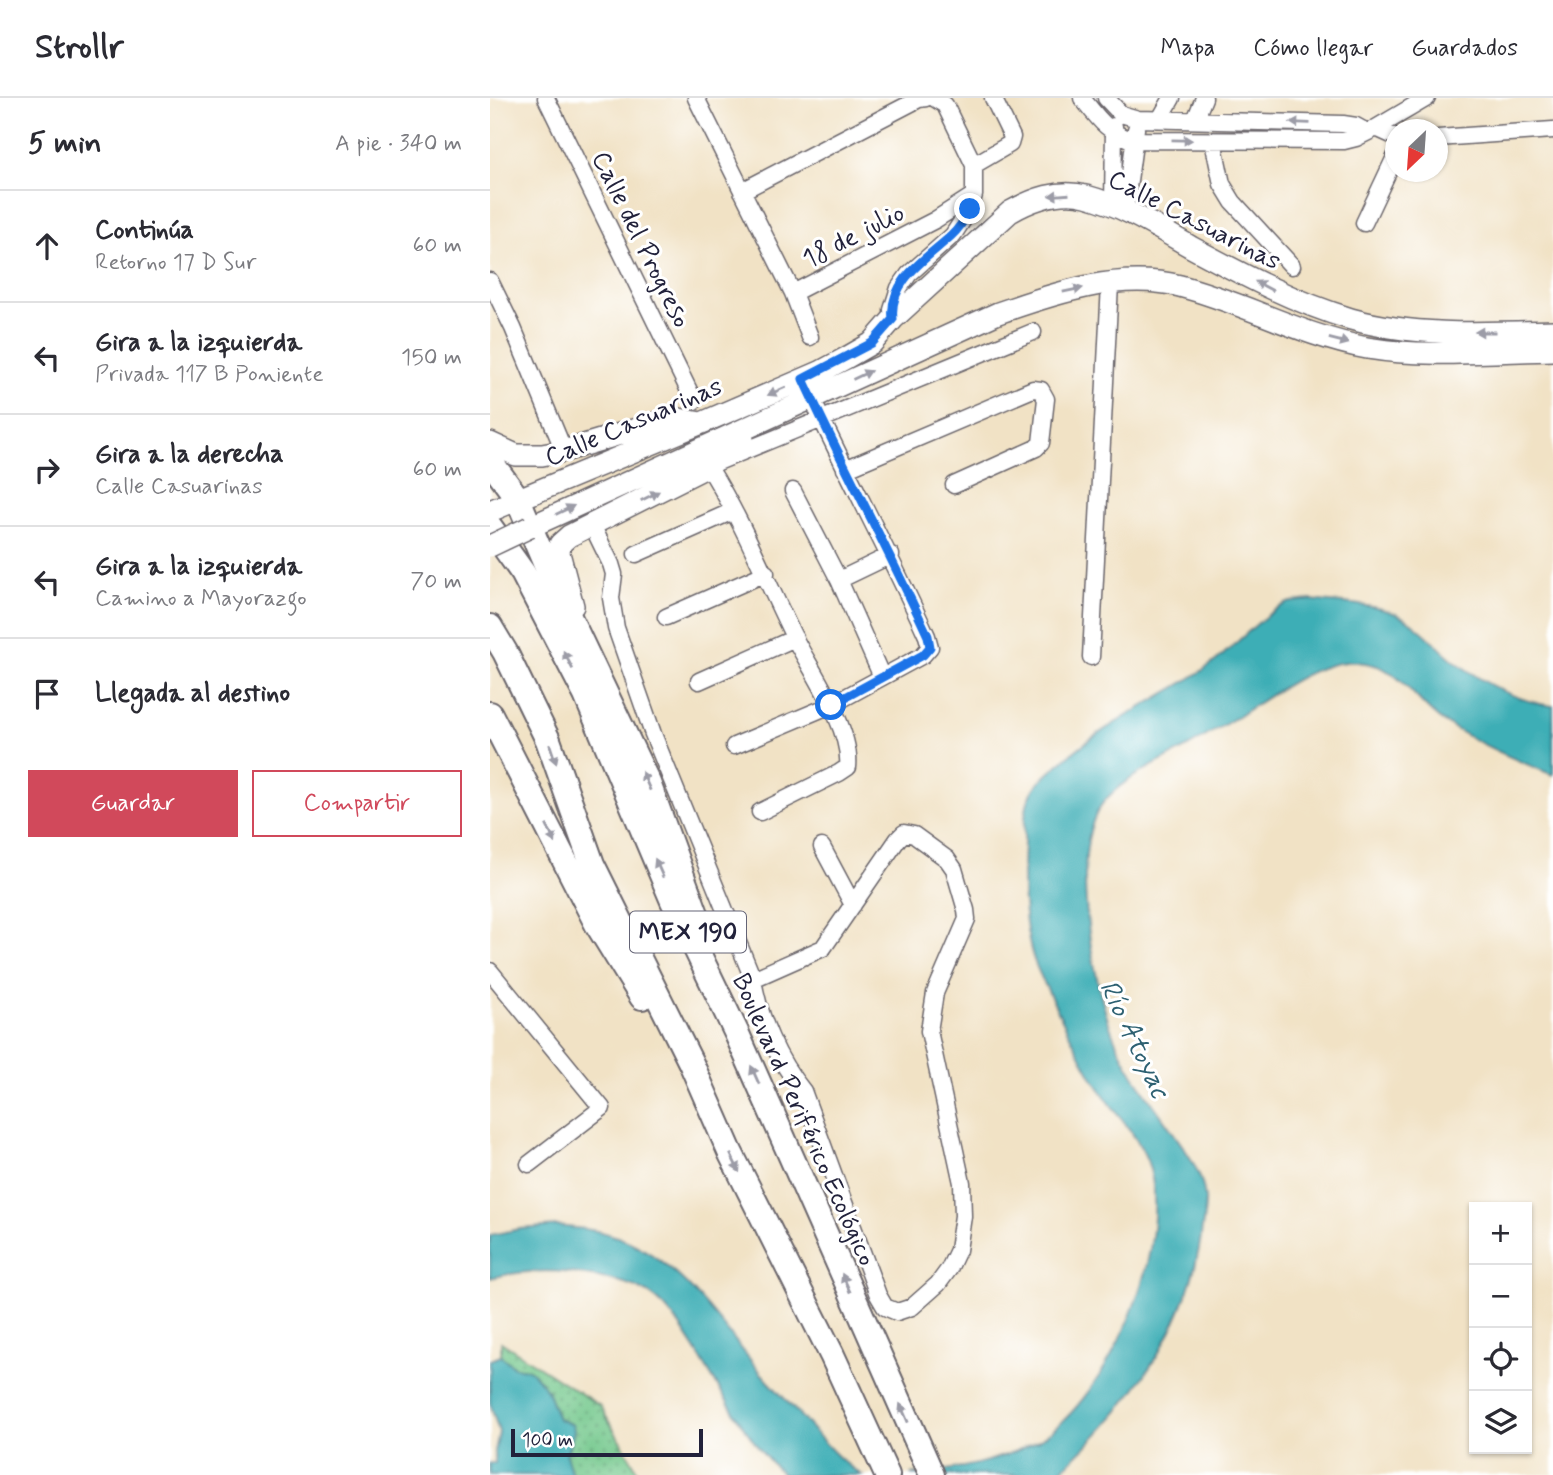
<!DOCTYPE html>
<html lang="es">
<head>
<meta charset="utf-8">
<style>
  :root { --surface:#fff; --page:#f2f2f3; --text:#2b2b33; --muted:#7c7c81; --line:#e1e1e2; --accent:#d1495b }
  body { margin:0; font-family:Mynerve,sans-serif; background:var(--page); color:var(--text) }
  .controls { position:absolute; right:21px; bottom:21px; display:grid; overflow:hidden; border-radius:0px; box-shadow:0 2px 5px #0004 }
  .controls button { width:63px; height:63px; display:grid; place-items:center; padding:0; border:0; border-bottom:2px solid var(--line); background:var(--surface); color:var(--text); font:35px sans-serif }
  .compass { position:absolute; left:895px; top:21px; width:63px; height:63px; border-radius:50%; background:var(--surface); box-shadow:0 2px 5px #0004; rotate:205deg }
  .scale { position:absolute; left:21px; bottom:18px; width:192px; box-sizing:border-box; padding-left:7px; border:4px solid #22223b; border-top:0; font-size:19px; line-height:24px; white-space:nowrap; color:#22223b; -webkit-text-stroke:5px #fff; paint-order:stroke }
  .stop { position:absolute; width:21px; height:21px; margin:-16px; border:5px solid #1a73e8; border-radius:50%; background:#fff }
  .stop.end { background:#1a73e8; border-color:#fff; box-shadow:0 2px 7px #0008 }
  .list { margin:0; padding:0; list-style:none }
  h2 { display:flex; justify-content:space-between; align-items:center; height:91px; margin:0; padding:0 28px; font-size:30px }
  h2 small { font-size:23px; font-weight:400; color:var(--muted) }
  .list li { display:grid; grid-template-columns:46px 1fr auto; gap:21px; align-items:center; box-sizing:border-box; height:112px; padding:0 28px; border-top:2px solid var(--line) }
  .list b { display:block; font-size:26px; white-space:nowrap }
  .list p { margin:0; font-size:23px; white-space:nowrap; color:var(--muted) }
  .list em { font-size:23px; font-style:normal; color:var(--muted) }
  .actions { display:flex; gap:14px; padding:21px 28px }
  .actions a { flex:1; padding:16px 0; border:2px solid var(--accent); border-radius:0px; text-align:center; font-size:24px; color:var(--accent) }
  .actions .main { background:var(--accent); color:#fff }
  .icon { flex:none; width:38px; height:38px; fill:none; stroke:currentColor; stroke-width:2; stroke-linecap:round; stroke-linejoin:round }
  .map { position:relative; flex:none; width:1063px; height:1377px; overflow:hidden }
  header { display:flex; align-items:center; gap:42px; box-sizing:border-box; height:98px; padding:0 35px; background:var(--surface); border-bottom:2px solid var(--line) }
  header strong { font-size:33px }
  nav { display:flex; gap:38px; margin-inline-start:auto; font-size:24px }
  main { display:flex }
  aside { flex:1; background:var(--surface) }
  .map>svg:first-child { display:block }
  .grass { fill:url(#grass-dots); stroke:#4a7564; stroke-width:2 }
  .water { fill:#3daeb6; stroke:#306878; stroke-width:2 }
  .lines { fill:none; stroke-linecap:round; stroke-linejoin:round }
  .minor-casing { stroke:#6a656b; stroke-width:19 }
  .major-casing { stroke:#6a656b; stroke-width:24 }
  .highway-casing { stroke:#6a656b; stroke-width:28 }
  .minor { stroke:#fff; stroke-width:16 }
  .major { stroke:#fff; stroke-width:21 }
  .highway { stroke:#fff; stroke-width:24 }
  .major-bridge-casing { stroke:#6a656b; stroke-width:24; stroke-linecap:butt }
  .major-bridge { stroke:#fff; stroke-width:21 }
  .oneway { fill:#9c9ca7 }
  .route { stroke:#1a73e8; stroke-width:9 }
  .labels { text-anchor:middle; stroke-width:6; stroke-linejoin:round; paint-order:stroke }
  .shield { fill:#fff; stroke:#646476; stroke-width:2 }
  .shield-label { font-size:24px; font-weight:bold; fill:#22223b }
  .street-label { font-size:26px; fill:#22223b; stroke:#fff }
  .water-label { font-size:28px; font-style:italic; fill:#2e6172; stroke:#fff }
</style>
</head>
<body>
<header>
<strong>Strollr</strong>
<nav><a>Mapa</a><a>Cómo llegar</a><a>Guardados</a></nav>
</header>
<main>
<aside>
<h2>5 min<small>A pie · 340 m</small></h2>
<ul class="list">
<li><svg class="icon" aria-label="ahead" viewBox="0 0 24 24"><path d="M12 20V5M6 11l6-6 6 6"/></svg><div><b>Continúa</b><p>Retorno 17 D Sur</p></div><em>60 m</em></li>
<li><svg class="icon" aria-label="left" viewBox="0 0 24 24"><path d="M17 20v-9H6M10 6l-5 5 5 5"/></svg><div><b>Gira a la izquierda</b><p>Privada 117 B Poniente</p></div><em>150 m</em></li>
<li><svg class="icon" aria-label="right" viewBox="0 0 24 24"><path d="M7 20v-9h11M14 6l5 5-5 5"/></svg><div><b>Gira a la derecha</b><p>Calle Casuarinas</p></div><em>60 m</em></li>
<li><svg class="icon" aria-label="left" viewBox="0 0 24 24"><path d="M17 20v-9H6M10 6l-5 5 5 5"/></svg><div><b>Gira a la izquierda</b><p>Camino a Mayorazgo</p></div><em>70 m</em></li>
<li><svg class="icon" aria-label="arrive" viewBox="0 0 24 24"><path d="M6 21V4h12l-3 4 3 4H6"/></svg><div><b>Llegada al destino</b></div></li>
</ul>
<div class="actions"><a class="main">Guardar</a><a>Compartir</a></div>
</aside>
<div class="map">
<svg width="1063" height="1377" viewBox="0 0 1063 1377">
  <defs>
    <pattern id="grass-dots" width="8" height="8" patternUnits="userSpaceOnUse" patternTransform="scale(1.75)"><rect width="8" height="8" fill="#73c88c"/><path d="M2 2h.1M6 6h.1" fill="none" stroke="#5ea274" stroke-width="1.8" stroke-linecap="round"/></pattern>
  </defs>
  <rect width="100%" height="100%" fill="#fff"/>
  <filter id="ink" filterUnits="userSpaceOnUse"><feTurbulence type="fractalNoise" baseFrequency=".0143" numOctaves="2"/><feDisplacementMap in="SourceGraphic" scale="14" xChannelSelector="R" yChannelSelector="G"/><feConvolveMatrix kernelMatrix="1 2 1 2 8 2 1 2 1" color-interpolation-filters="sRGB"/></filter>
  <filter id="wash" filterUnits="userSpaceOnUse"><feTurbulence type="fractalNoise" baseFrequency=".00686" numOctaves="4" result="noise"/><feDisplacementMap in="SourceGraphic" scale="28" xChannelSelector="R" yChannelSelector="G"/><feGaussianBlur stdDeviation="1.57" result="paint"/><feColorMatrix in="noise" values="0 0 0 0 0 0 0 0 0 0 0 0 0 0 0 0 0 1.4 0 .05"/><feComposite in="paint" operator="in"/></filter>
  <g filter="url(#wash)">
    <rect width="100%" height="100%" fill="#f1e2c5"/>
    <path class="grass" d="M11,1244l99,64 40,69h-68l-6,-20 8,-24 -3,-7 -13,-5 -11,-29 -14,-17 -6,-4 -13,-2 -13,-11z"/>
    <path class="water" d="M821,502c30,4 69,3 95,19 19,12 32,29 50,43 27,21 62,40 97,44v69c-37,-15 -75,-31 -109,-53 -32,-21 -41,-57 -87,-60 -40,-3 -88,35 -120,55 -15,9 -29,18 -44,27 -29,17 -62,29 -86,54 -42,43 -14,182 5,234 12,33 36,65 56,93 16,24 34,44 37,73 1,12 -3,26 -4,38 -13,93 -74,175 -142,236l-6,3h-143c44,-5 87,-12 127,-34 73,-42 140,-201 110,-281 -12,-29 -37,-53 -53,-80 -16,-28 -30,-56 -44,-85 -6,-13 -13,-25 -17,-38 -11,-36 -11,-77 -9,-114 1,-17 -1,-37 9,-52 6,-11 16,-18 25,-26 31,-28 68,-49 104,-70 19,-11 39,-22 56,-36 19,-15 48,-48 70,-56 7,-2 16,-2 23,-3z
      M67,1128c22,2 43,4 63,12 62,24 100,86 141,135 14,16 29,31 43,47 18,19 36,42 58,55h-78c-32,-27 -66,-90 -89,-126 -13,-21 -30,-49 -53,-59 -16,-8 -34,-11 -51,-14 -34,-7 -68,-6 -101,2v-43l30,-6z
      M11,1258l13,11 13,2 6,4 14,17 11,29 15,6 1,6 -8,24 6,20h-82v-12h5v-12l4,-19 -9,-29v-43z"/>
  </g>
  <g filter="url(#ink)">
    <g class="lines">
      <g class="minor-casing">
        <path id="minor" d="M56,0l148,303
          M206,0l97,195 17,44
          M592,0c15,19 27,37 52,42l210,1 12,-3 20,-10 20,9
          M616,0l15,16 17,5 205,5 13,2 11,6
          M670,21l12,-21
          M705,22l9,-22
          M886,30l51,-30
          M948,40l115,-8
          M723,43l9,43 11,18 59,64
          M484,67l36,-21 2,-7 -19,-39
          M252,93l177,-92 7,-1
          M623,109l1,-81
          M635,112l11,-81
          M874,125l32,-68
          M0,183l23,47 51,123
          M303,195l142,-73 39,-25
          M403,221l-1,-9 7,-22 10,-14 44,-39 17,-26 4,-14v-30l-29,-60 -11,-7
          M355,371l188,-80 8,1 5,9 -5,44 -5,5 -82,37
          M303,393l46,89 43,97
          M102,427l19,39 3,10 -3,24 5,30 37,106 100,245c6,39 25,82 50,112l75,204 7,12 12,5 15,-5 26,-23 11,-15 9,-19 5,-34 -1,-33 -33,-152 6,-38 32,-74 -1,-9 -12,-41 -7,-10 -33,-24 -10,-2 -6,6 -75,109 -70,31
          M146,456l97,-43
          M349,482l52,-25
          M176,519l100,-44
          M601,559l19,-373
          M209,583l96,-43
          M244,648l97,-41 92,-50 7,-8 -3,-11c-38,-84 -82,-165 -120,-248
          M270,714l79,-39 9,-6c4,-38 -36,-95 -53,-128 -29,-58 -52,-118 -87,-173l325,-134
          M332,749l31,58
          M0,873l112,137 -73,56"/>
      </g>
      <g class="major-casing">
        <path id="major" d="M0,345l26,12h26l22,-4 106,-32h9l22,4
          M0,413l214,-89 116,-50 26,-14 26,-15 21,-24 117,-107c23,-13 49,-23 76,-16 38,10 72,32 105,51 52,28 103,55 160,72 65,18 136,14 202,12
          M40,429l468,-214c57,-20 122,-42 182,-27 63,16 122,50 187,62 60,10 125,3 186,2
          M83,508l-14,-53 1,-9 9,-8 139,-70 35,-27"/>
      </g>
      <g class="highway-casing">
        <path id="highway" d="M0,363l28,38 42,99 88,185 52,142
          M0,429l33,46 63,122 87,206 64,133 195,441
          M0,529l15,25 43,88 44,124 99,199 39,89 102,203 55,120
          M0,616l107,210 45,73"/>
      </g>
      <use href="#minor" class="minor"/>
      <use href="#major" class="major"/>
      <use href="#highway" class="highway"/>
      <g class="major-bridge-casing">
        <path id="major-bridge" d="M0,448l40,-19"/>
      </g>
      <use href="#major-bridge" class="major-bridge"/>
    </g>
    <defs><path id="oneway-solid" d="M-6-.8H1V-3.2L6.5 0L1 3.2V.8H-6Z" transform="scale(1.75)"/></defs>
    <g class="oneway">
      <use href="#oneway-solid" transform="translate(810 25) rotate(-178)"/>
      <use href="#oneway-solid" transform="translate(692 42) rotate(1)"/>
      <use href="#oneway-solid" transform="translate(569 97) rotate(176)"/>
      <use href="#oneway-solid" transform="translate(774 188) rotate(-152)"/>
      <use href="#oneway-solid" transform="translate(583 192) rotate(-11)"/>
      <use href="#oneway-solid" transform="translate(995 234) rotate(-180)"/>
      <use href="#oneway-solid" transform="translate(849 243) rotate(15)"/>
      <use href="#oneway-solid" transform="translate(372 277) rotate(-25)"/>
      <use href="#oneway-solid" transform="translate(287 293) rotate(156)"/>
      <use href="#oneway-solid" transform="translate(160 398) rotate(-27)"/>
      <use href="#oneway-solid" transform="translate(75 412) rotate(-26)"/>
      <use href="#oneway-solid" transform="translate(78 562) rotate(-117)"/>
      <use href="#oneway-solid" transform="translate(63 656) rotate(71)"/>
      <use href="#oneway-solid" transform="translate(156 683) rotate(-114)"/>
      <use href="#oneway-solid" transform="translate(61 736) rotate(64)"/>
      <use href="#oneway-solid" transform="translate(169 770) rotate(-114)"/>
      <use href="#oneway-solid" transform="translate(265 977) rotate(-114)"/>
      <use href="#oneway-solid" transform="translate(245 1065) rotate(64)"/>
      <use href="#oneway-solid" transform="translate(356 1185) rotate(-114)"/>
      <use href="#oneway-solid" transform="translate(414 1315) rotate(-114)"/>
    </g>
  </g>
  <g class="lines" filter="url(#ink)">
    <path class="route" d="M341,607l92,-50 7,-8 -2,-11c-40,-87 -85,-170 -125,-257l69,-36 21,-24c-5,-38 34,-61 58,-83 9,-8 14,-17 19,-27"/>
  </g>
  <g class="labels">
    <rect class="shield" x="140" y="813.5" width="116" height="41" rx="5"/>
    <g class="shield-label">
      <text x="198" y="842">MEX 190</text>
    </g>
    <g class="street-label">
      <text transform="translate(705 121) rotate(27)" y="9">Calle Casuarinas</text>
      <text transform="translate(363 137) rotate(-27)" y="9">18 de julio</text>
      <text transform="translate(152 141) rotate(64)" y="9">Calle del Progreso</text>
      <text transform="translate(143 323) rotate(-23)" y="9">Calle Casuarinas</text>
      <text transform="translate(315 1021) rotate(66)" y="9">Boulevard Periférico Ecológico</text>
    </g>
    <g class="water-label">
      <text transform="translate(646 940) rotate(64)" y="10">Río Atoyac</text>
    </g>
  </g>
</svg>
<div class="controls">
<button>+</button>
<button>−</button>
<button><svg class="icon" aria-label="locate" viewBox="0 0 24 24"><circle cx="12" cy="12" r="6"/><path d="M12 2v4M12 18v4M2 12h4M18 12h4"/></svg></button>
<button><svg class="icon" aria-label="layers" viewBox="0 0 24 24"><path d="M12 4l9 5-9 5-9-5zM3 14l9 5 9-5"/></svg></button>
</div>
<svg class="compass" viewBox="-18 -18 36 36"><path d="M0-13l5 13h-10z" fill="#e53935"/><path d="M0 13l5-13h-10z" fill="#7c7c81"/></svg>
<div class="scale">100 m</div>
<div class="stop" style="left:341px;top:607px"></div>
<div class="stop end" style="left:480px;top:111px"></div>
</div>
</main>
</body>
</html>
